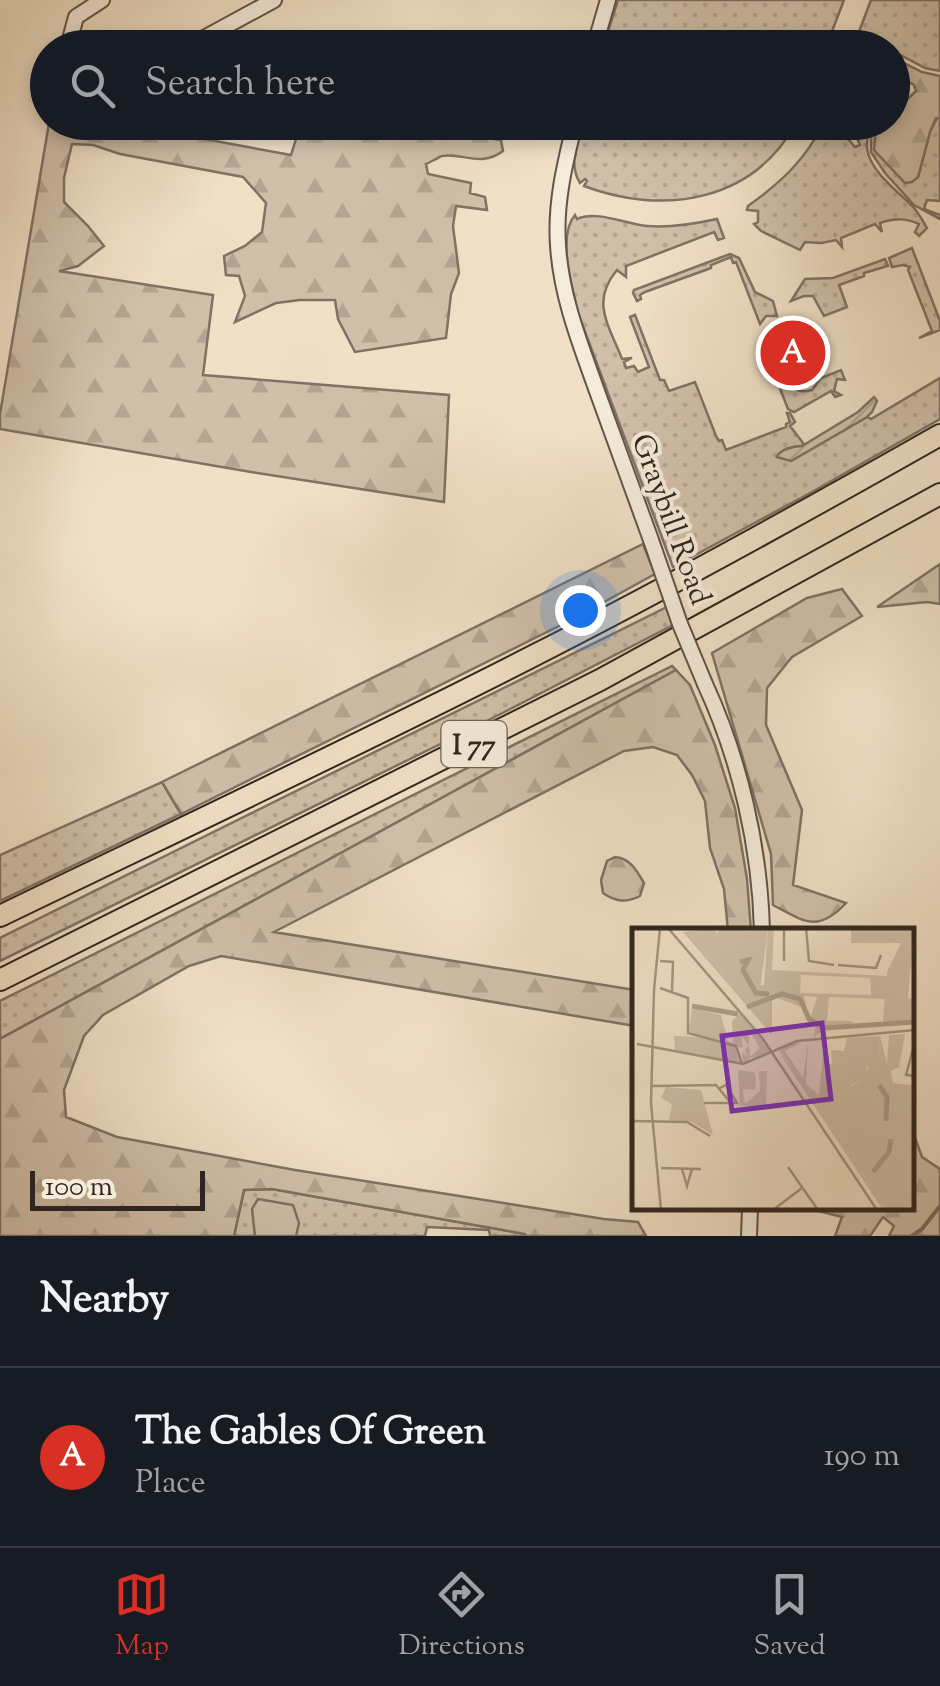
<!DOCTYPE html>
<html lang="en">
<head>
<meta charset="utf-8">
<style>
  :root { --surface:#171b24; --page:#242831; --text:#f1f3f6; --muted:#9ea1a6; --line:#363941; --accent:#d93025 }
  body { margin:0; font-family:"Sorts Mill Goudy",serif; background:var(--page); color:var(--text) }
  .scale { position:absolute; left:30px; bottom:25px; width:175px; box-sizing:border-box; padding-left:10px; border:5px solid #31251f; border-top:0; font-size:28px; line-height:35px; white-space:nowrap; color:#31251f; -webkit-text-stroke:8px #f5ebda; paint-order:stroke }
  .you { position:absolute; left:580px; top:610px; width:35px; height:35px; margin:-25px; border:8px solid #fff; border-radius:50%; background:#1a73e8; box-shadow:0 0 0 15px #1a73e833 }
  .badge { display:grid; place-items:center; width:65px; height:65px; border-radius:50%; background:var(--accent); color:#fff; font-size:32px; font-weight:700 }
  .pin { position:absolute; translate:-50% -50%; border:5px solid #fff; box-shadow:0 2px 10px #0006 }
  .list { margin:0; padding:0; list-style:none }
  h2 { display:flex; justify-content:space-between; align-items:center; height:130px; margin:0; padding:0 40px; font-size:42px }
  h2 small { font-size:32px; font-weight:400; color:var(--muted) }
  .list li { display:grid; grid-template-columns:65px 1fr auto; gap:30px; align-items:center; box-sizing:border-box; height:180px; padding:0 40px; border-top:2px solid var(--line) }
  .list b { display:block; font-size:38px; white-space:nowrap }
  .list p { margin:0; font-size:32px; white-space:nowrap; color:var(--muted) }
  .list em { font-size:32px; font-style:normal; color:var(--muted) }
  .icon { flex:none; width:55px; height:55px; fill:none; stroke:currentColor; stroke-width:2; stroke-linecap:round; stroke-linejoin:round }
  .map { position:relative; flex:none; width:940px; height:1236px; overflow:hidden }
  .search { position:absolute; background:var(--surface); box-shadow:0 5px 15px #0003; left:30px; right:30px; top:30px; height:110px; display:flex; align-items:center; gap:25px; box-sizing:border-box; padding:0 35px; border-radius:55px; color:var(--muted); font-size:38px }
  .sheet { height:310px; background:var(--surface) }
  nav { display:flex; justify-content:space-around; align-items:center; box-sizing:border-box; height:140px; border-top:2px solid var(--line); background:var(--surface); font-size:28px; color:var(--muted) }
  nav a { display:grid; justify-items:center; gap:5px }
  nav .on { color:var(--accent) }
  .map>svg:first-child { display:block }
  .grass { fill:url(#grass-dots); stroke:#807264; stroke-width:2.5 }
  .forest { fill:url(#forest-firs); stroke:#807264; stroke-width:2.5 }
  .garden { fill:url(#garden-furrows); stroke:#807264; stroke-width:2.5 }
  .pitch { fill:#d0c0aa; stroke:#807264; stroke-width:2.5 }
  .lines { fill:none; stroke-linecap:round; stroke-linejoin:round }
  .stream { stroke:#7d6f61; stroke-width:4 }
  .minor-casing { stroke:#615449; stroke-width:18 }
  .highway-casing { stroke:#31251f; stroke-width:24 }
  .minor { stroke:#f5ebda; stroke-width:14 }
  .highway { stroke:#f0e0c6; stroke-width:20 }
  .minor-bridge-casing { stroke:#615449; stroke-width:18; stroke-linecap:butt }
  .minor-bridge { stroke:#f5ebda; stroke-width:14 }
  .labels { text-anchor:middle; stroke-width:8; stroke-linejoin:round; paint-order:stroke }
  .shield { fill:#f5ebda; stroke:#6c6057; stroke-width:2.5 }
  .shield-label { font-size:28px; font-weight:bold; fill:#31251f }
  .street-label { font-size:30px; fill:#31251f; stroke:#f5ebda }
  .inset-river { fill:none; stroke:#afa08d; stroke-width:5 }
  .inset-road { fill:none; stroke:#a49583; stroke-width:2.5 }
  .view { fill:#7b2cbf; fill-opacity:0.15; stroke:#7b2cbf; stroke-width:5 }
  .inset-edge { fill:none; stroke:#31251f; stroke-width:5 }
</style>
</head>
<body>
<div class="map">
<svg width="940" height="1236" viewBox="0 0 940 1236">
  <defs>
    <pattern id="grass-dots" width="8" height="8" patternUnits="userSpaceOnUse" patternTransform="scale(2.5)"><rect width="8" height="8" fill="#d0c0aa"/><path d="M2 2h.1M6 6h.1" fill="none" stroke="#b3a592" stroke-width="1.8" stroke-linecap="round"/></pattern>
    <pattern id="forest-firs" width="22" height="20" patternUnits="userSpaceOnUse" patternTransform="scale(2.5)"><rect width="22" height="20" fill="#d0c0aa"/><path d="M5 1l3.5 6h-7zM16 11l3.5 6h-7z" fill="#b3a592"/></pattern>
    <pattern id="garden-furrows" width="10" height="10" patternUnits="userSpaceOnUse" patternTransform="scale(2.5)"><rect width="10" height="10" fill="#d0c0aa"/><path d="M-1 1l2-2M0 10L10 0M9 11l2-2" fill="none" stroke="#b3a592"/></pattern>
  </defs>
  <rect width="100%" height="100%" fill="#f0e0c6"/>
  <filter id="stains"><feTurbulence type="fractalNoise" baseFrequency=".002" numOctaves="4"/><feColorMatrix values="0 0 0 0 .2 0 0 0 0 .09 0 0 0 0 .02 0 0 0 .5 -.17"/></filter>
  <radialGradient id="worn" r=".72"><stop offset=".6" stop-color="#630" stop-opacity="0"/><stop offset="1" stop-color="#630" stop-opacity=".3"/></radialGradient>
  <path class="grass" d="M618,0h226l-18,47h-223z
    M871,0h69v71l-15,-3 -32,-17 -1,-3 -26,-1 -11,-5z
    M940,117v84l-13,-1 -3,9 16,6v4l-26,-14 -29,-32 -14,-21v-15l5,-10 -1,23 30,33 13,-6 12,-45 7,-14z
    M583,123v-1l213,1c-43,79 -133,93 -212,63l3,-5 -2,-2 -5,4c-12,-19 -2,-40 3,-60z
    M823,123h13v2l19,22 5,-2 -3,-7 7,-4 4,-11h6c-5,8 -9,19 -6,30 6,22 31,39 46,55 5,6 9,13 13,20l-8,8 -4,-4 4,-8c-14,-6 -24,-6 -39,-1l2,9 -7,-8 -34,14 1,9 -6,-7 -15,3 -16,-1 -5,8 -39,-19 -7,-7 4,-2v-11l-11,-1 1,-4c32,-23 58,-46 75,-83z
    M575,215l2,4c20,-9 48,5 70,7 24,2 47,-2 70,-7l7,19 -6,2 -4,-8 -88,34v11l-9,-7c-27,32 -8,55 5,89l10,-1 -8,4 2,6 8,-2 4,6 11,-5 -19,-50 5,-2 25,65h4l5,11 26,-9 21,54 3,5 3,-1 4,10 60,-23v-3l4,-2 -3,-9h3l5,9 -5,4 13,17 -1,3c-9,0 -21,3 -25,11l14,4 76,-44 4,2 69,-41v41l-128,73 -139,75 -95,-254c-6,-26 -21,-77 -3,-98z
    M912,248l28,73v9l-21,8 13,-7 -24,-61 2,-3 -7,-2 -11,2 -3,-9z
    M730,254l9,4 16,34 18,9 4,15h-11l-6,8 -24,-62 -3,1 -2,-6 -20,8v3l-66,24 -5,3 1,4 -4,2 -4,-8 1,-3z
    M885,259l3,7 -24,7v3l-25,9 8,22 -23,9 -11,-20h-9l-13,5 14,-22 28,-1z
    M785,363l3,7 -1,11c7,10 14,12 25,9l9,-12 20,-8 4,10 -8,-1 -3,12 7,4 -6,2 -4,-6 -37,21 -6,-3 -16,-41z
    M669,606l6,18 -192,99 -483,238v-23z
    M672,666l4,4 -676,369v-38z
    M162,782l19,32 -181,87v-46z
    M272,1189l254,45v2h-36l-1,-6 -62,-3 -2,9h-191l10,-46z"/>
  <path class="forest" d="M902,62l20,10 18,4v41l-4,1 -6,14 -12,45 -6,5 -7,1 -31,-33 2,-23 4,-4 12,-1 1,-9 23,-22 -2,-6 -19,-11 -1,-6 6,1z
    M49,123h69l173,32 10,-32h76l124,17 2,11c-22,17 -42,1 -61,5 -1,0 -15,8 -16,8l2,10 43,9 -1,10 15,4 2,13 -31,-4 -3,20 6,47 -8,21 -5,44 -91,14 -17,-33 -3,-19h-35l-24,3 -41,19 10,-26 -6,-20 -13,-1 -2,-19 21,-10 17,-14 4,-29 -23,-26 -123,-23 -27,-9 -21,-1 -8,34v24l24,24 16,20 -26,20 -19,5 154,24 -10,80 246,20 -5,107 -193,-30 -251,-43v-15z
    M643,544l12,30 -82,45 -392,195 -19,-32z
    M940,564v40l-13,-2 -50,5z
    M842,589l20,27 -70,41 -25,31 -1,37 36,85 -9,75 53,18c-28,30 -41,19 -73,2l-2,-51 -59,-201 95,-55z
    M676,670l14,15 25,60 20,63 12,71 4,52h-23l-4,-42 -14,-41 -5,-47 -13,-26 -15,-20 -24,-8 -29,4 -350,181 361,58v36l-414,-70 -32,10 -86,49 -19,21 -20,54 2,27 51,20 178,33 309,49 34,3 8,14h-120l-1,-2 -253,-45 -28,1 -10,46h-234v-197z
    M615,857c15,1 22,14 29,26l-4,13c-14,7 -24,6 -37,-3l-2,-13 6,-19z
    M913,1132l9,25 18,12v67h-51l5,-10 -11,-9 -13,19h-35l7,-19 -31,-8 101,-1z"/>
  <path class="garden" d="M874,397l3,4 -5,11 -5,5 -76,44 -14,-4c2,-7 17,-11 25,-11l56,-34z"/>
  <path class="pitch" d="M258,1199l35,6 6,18 -3,13h-41l-3,-27z"/>
  <g class="lines">
    <path class="stream" d="M912,1236l10,-7 18,-23"/>
    <g class="minor-casing">
      <path id="minor" d="M72,48l-3,-5 7,-26 26,-17
        M186,48l88,-48
        M594,48l14,-48
        M575,122c-10,41 -20,81 -17,123 3,52 23,101 40,149 18,49 35,97 53,146
        M705,684c35,76 55,163 57,247
        M749,1236l1,-28"/>
    </g>
    <g class="highway-casing">
      <path id="highway" d="M0,916c178,-86 357,-170 533,-260 138,-70 273,-145 407,-221
        M0,980l600,-300 340,-186"/>
    </g>
    <use href="#minor" class="minor"/>
    <use href="#highway" class="highway"/>
    <g class="minor-bridge-casing">
      <path id="minor-bridge" d="M651,540l29,84 25,60"/>
    </g>
    <use href="#minor-bridge" class="minor-bridge"/>
  </g>
  <g class="labels">
    <rect class="shield" x="441.5" y="721" width="65" height="46" rx="8"/>
    <g class="shield-label">
      <text x="474" y="754">I 77</text>
    </g>
    <g class="street-label">
      <text transform="translate(672 519) rotate(70)" y="10">Graybill Road</text>
    </g>
  </g>
  <g transform="translate(632 928)">
    <rect width="282" height="282" fill="#f0e0c6"/>
    <path d="M88,0h48l-8,62 -20,2 -34,-37zM219,0h63l-6,70 6,1v25l-31,-3 4,-49 14,-29h-50zM60,80l29,7 7,26 5,2 -1,-22 9,-9 29,39 -27,12 -1,-12 8,9 4,-3 -6,1 -3,-8v-1l4,-3 1,11 10,-9 -10,-17 -2,14 -7,-10 2,13 -8,-2 4,17 -64,-13 -1,-14 25,1 -10,-6zM248,108l-1,29 -9,6 -4,-8 -1,15 -18,9 -22,-7v-23l2,-1v-6l2,9 -3,5h6l-1,-14 13,1 3,-13zM146,123l62,77 29,58 10,-104 35,3v125h-31zM34,159l35,3 12,45 -21,-13 -23,-2 3,-16 -11,-6z" fill="#d0c0aa"/>
    <path d="M83,0l5,24 -14,3 34,37 24,-7 4,-57h6l-2,42 115,6 -2,23 -56,-2 -2,24h25l1,3 -28,4 -11,10 2,-15 -6,-4 7,-22 -13,-1 3,13 -35,-13v39l-89,-103zM169,47l69,3 1,17 -71,-2zM273,106l-6,33 -8,4 2,14 21,1 -8,2 2,6 -10,-4 -3,10 -12,-13 -13,101 -30,-60 -18,-17 -43,-61 10,-6 12,-1 -16,8 18,27 5,-37 -2,43 13,11 5,-48 1,33 26,6 14,-8 1,-23 1,15 12,-5 1,-29 7,28 2,-29zM106,142l16,2 2,7 -1,10 -12,1 2,14 15,-13 -1,-20h8l-1,36 -26,-1z" fill="#d0c0aa" fill-rule="evenodd"/>
    <path class="inset-river" d="M108,34l8,-2 -5,10 13,23 13,1M60,78l46,8M115,79l35,-13 18,5 9,20 16,9 90,-6M247,157l8,12 -1,24M241,244l16,-20 2,-13"/>
    <path class="inset-road" d="M36,0l95,111 114,171M174,0l3,33 25,4M28,33l13,1 -1,29M152,33v-33M206,37l38,3 5,-13M28,60l28,10v35l48,13 6,18M22,62l-3,113 10,107M22,62l6,-62M283,114l-9,33 9,1M5,116l106,20 54,-23 118,-11M30,158h-10l64,-1 14,17M72,175h33l-11,-18 -6,3M0,193l55,1 23,14M156,239l30,43M29,240l40,1M50,241l5,17 5,-17M141,282l29,-22"/>
    <path class="view" d="M190,95l9,76 -99,12 -10,-75z"/>
    <rect width="282" height="282" class="inset-edge"/>
  </g>
  <rect width="100%" height="100%" filter="url(#stains)"/>
  <rect width="100%" height="100%" fill="url(#worn)"/>
</svg>
<div class="scale">100 m</div>
<div class="you"></div>
<div class="pin badge" style="left:793px;top:353px">A</div>
<div class="search"><svg class="icon" aria-label="search" viewBox="0 0 24 24"><circle cx="10" cy="10" r="6"/><path d="M15 15l6 6"/></svg>Search here</div>
</div>
<section class="sheet">
<h2>Nearby<small></small></h2>
<ul class="list">
<li><span class="badge">A</span><div><b>The Gables Of Green</b><p>Place</p></div><em>190 m</em></li>
</ul>
</section>
<nav>
<a class="on"><svg class="icon" aria-label="map" viewBox="0 0 24 24"><path d="M3 6l6-2 6 2 6-2v14l-6 2-6-2-6 2zM9 4v14M15 6v14"/></svg>Map</a>
<a><svg class="icon" aria-label="directions" viewBox="0 0 24 24"><path d="M12 3l9 9-9 9-9-9zM9 14v-3h6M13 9l2 2-2 2"/></svg>Directions</a>
<a><svg class="icon" aria-label="saved" viewBox="0 0 24 24"><path d="M7 4h10v16l-5-4-5 4z"/></svg>Saved</a>
</nav>
</body>
</html>
